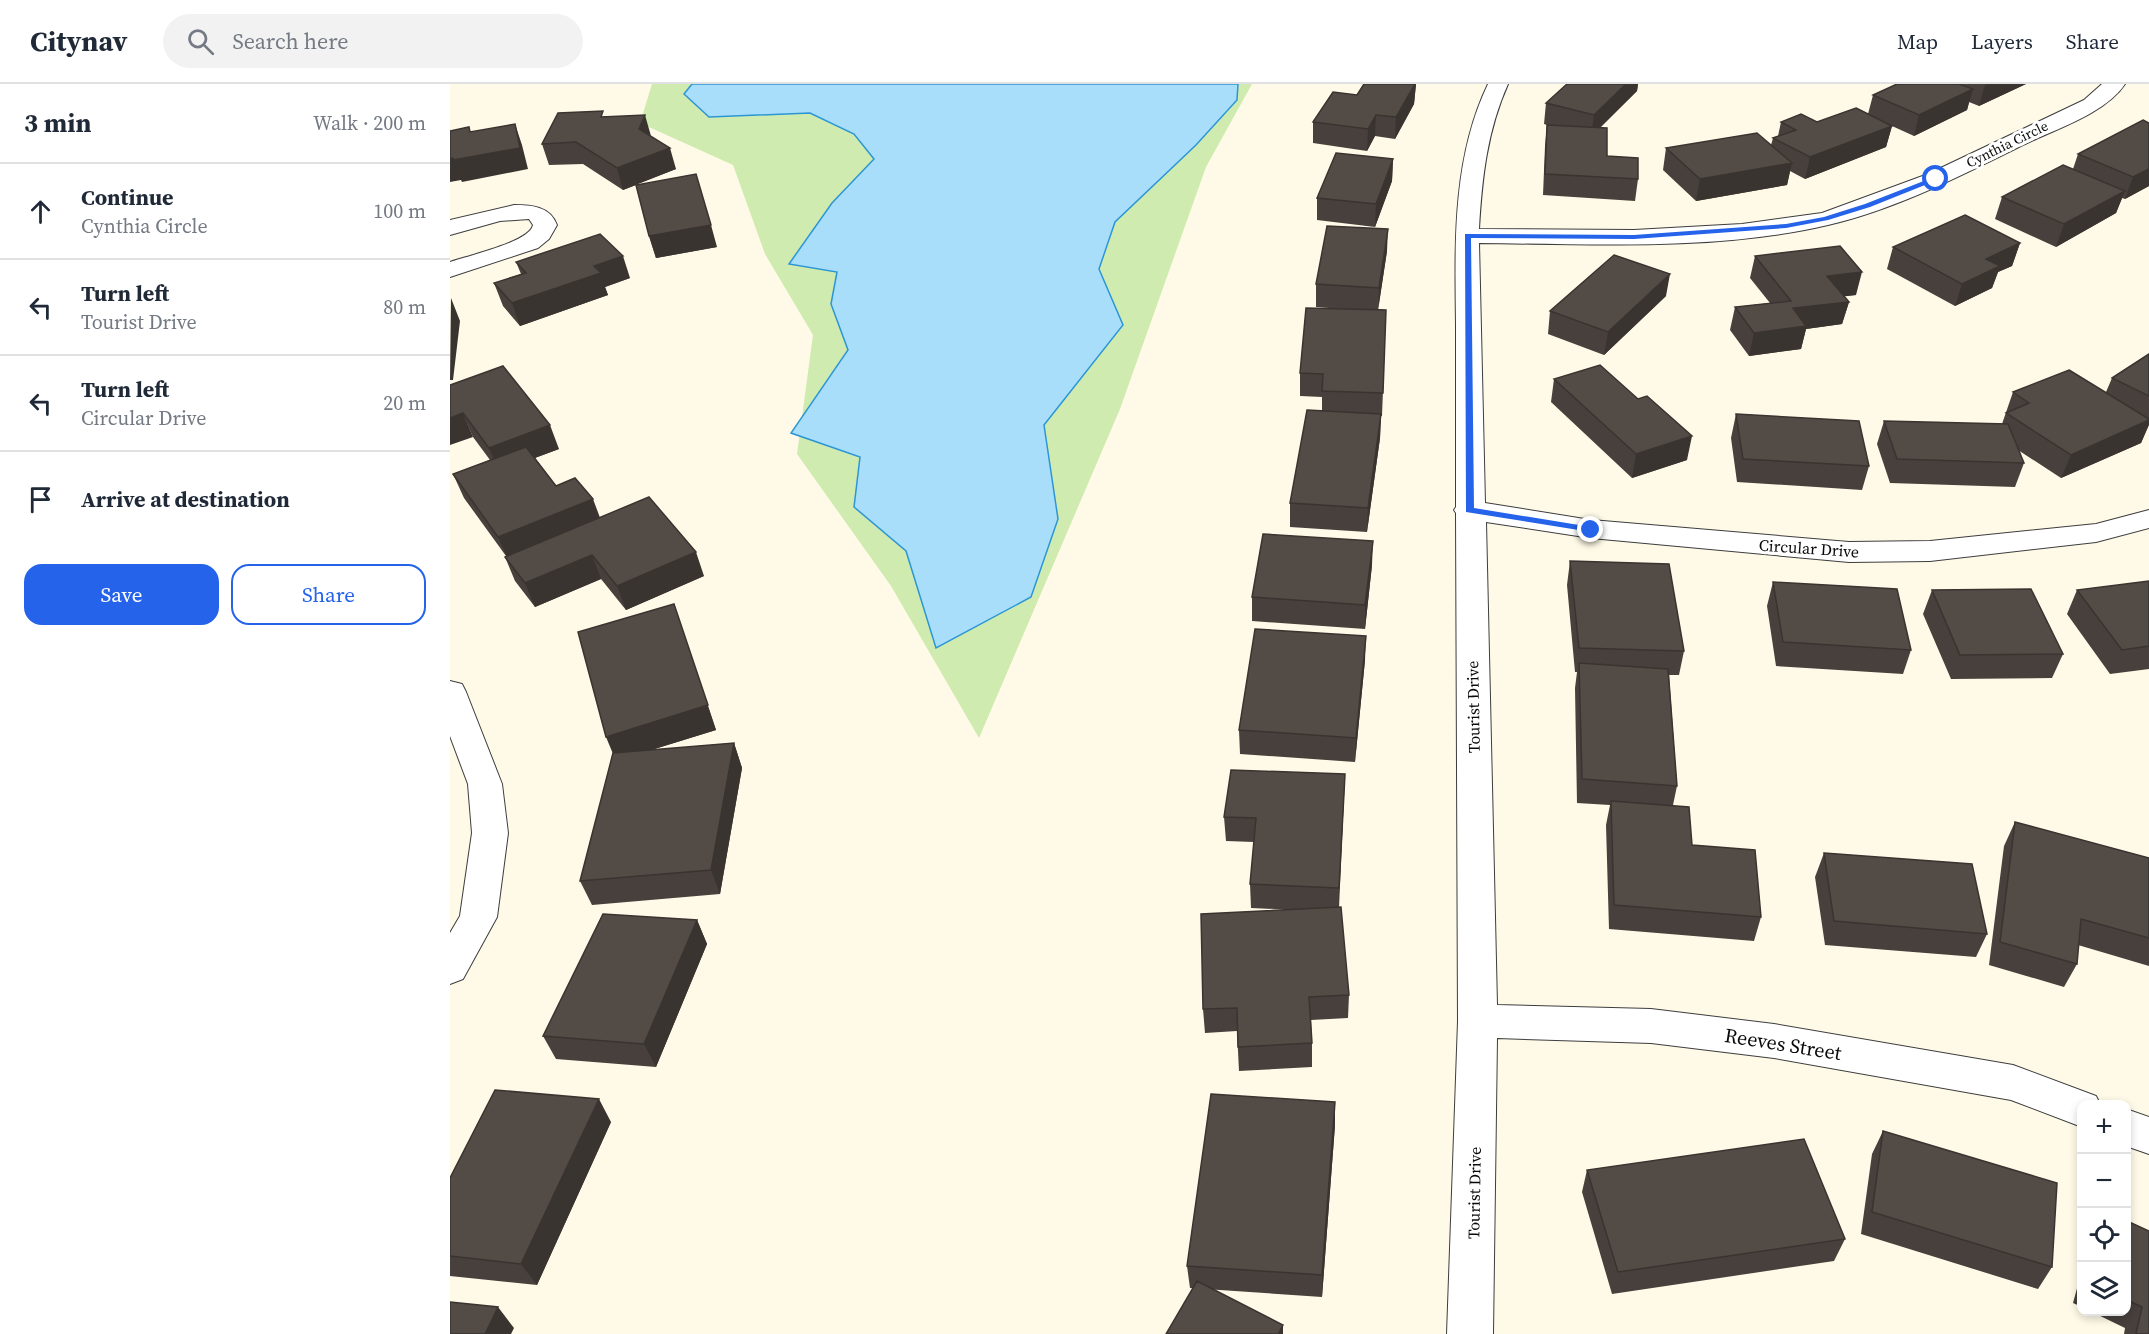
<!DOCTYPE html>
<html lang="en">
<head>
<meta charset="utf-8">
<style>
  :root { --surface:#fff; --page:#f2f2f3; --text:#1f2937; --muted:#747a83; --line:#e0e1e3; --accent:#2563eb }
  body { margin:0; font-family:"Source Serif 4",serif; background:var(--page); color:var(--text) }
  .controls { position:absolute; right:18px; bottom:18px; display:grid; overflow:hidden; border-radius:12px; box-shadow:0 3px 9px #0003 }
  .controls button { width:54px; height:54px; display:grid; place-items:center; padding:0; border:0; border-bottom:2px solid var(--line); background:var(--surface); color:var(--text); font:30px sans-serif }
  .stop { position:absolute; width:18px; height:18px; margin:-14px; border:4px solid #2563eb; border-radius:50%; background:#fff }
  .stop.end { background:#2563eb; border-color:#fff; box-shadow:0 2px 6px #0008 }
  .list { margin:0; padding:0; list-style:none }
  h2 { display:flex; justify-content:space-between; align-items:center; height:78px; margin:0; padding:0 24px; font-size:26px }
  h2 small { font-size:20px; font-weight:400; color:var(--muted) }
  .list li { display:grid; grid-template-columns:39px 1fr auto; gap:18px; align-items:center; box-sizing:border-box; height:96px; padding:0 24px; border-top:2px solid var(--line) }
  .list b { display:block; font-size:22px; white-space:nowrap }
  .list p { margin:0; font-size:20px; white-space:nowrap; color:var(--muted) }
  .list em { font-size:20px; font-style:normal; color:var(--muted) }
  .actions { display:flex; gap:12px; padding:18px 24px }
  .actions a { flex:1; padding:14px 0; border:2px solid var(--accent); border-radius:18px; text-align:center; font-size:21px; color:var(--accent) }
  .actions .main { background:var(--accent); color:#fff }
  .icon { flex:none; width:33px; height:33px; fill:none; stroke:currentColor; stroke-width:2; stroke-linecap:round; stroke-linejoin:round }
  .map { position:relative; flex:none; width:1699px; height:1250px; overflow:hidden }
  header { display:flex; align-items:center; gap:36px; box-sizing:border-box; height:84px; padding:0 30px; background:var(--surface); border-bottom:2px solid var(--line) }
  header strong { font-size:28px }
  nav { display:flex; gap:33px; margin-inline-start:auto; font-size:21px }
  .search { width:420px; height:54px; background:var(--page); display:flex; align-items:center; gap:15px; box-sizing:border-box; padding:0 21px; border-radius:33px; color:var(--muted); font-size:22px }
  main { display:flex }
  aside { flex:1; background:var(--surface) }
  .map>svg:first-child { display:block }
  .green { fill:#d0ebb0 }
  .water { fill:#a9defa; stroke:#2c96d5; stroke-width:1.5 }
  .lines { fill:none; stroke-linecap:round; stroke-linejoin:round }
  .minor-casing { stroke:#3d3d3d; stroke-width:2 }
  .minor { fill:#fff; fill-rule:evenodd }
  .wall { fill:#47403c }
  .shaded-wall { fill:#3a3431 }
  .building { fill:#534b46; stroke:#3a3431; stroke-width:1.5 }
  .route { fill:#2563eb }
  .labels { text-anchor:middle; stroke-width:6; stroke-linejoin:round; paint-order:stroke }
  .far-street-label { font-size:14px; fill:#0a0a0a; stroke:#fff }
  .street-label { font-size:16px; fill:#0a0a0a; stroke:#fff }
  .near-street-label { font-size:20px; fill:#0a0a0a; stroke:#fff }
</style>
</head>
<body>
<header>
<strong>Citynav</strong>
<div class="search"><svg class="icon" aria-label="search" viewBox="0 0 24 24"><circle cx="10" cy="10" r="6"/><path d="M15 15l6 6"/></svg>Search here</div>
<nav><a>Map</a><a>Layers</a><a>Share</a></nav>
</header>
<main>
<aside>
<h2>3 min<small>Walk · 200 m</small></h2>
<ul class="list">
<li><svg class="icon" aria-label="ahead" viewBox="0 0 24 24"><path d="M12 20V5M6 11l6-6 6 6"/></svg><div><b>Continue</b><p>Cynthia Circle</p></div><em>100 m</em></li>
<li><svg class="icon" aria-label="left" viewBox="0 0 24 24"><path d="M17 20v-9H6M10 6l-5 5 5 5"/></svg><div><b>Turn left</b><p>Tourist Drive</p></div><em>80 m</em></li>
<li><svg class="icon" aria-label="left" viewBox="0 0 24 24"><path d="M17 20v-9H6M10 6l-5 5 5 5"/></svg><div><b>Turn left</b><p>Circular Drive</p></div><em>20 m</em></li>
<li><svg class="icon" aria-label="arrive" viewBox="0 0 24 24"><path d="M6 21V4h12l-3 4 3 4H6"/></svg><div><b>Arrive at destination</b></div></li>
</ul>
<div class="actions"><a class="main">Save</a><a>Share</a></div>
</aside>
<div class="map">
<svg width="1699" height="1250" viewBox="0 0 1699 1250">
  <rect width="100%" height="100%" fill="#fffae7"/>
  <path class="green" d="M202,0h600l-46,83 -86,242 -141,329 -88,-152 -94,-132 16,-119 -48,-81 -32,-89 -93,-42z"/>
  <path class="water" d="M242,0h546l-1,16 -41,45 -81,77 -16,47 24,56 -79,100 14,94 -27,78 -95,51 -30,-97 -52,-44 6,-50 -69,-24 57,-83 -17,-46 6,-32 -48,-8 43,-61 42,-44 -20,-25 -44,-21 -101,4 -25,-23z"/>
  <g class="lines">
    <g class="minor-casing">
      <path id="minor" d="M1038,0h20c-21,47 -26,94 -29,145l155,1 108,-6 80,-11 106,-39 156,-74 18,-16h23c-19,29 -69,45 -100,60 -63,31 -128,65 -197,81 -110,26 -236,19 -349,18l6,260 106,17 258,22 81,-1 166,-17 53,-14v18l-53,14 -166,19 -81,1 -258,-24 -105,-16 11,483 154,4 123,15 239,41 83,31 4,8h-18v23l-71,-27 -237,-42 -123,-15 -154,-5 -4,296h-46l11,-313 -2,-508 -2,-3 2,-3c0,-60 0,-121 0,-182 -1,-81 -4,-166 32,-241z
        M64,121c17,0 36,1 43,20l-8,14 -11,9 -88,29v-15c17,-6 80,-20 83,-37l-4,-6 -29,2 -50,14v-15z
        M0,597l12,3 4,8 36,92 6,49 -11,84 -34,62 -13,5v-51l10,-17 12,-83 -4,-49 -18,-48z
        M1676,1025l23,8v37l-23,-8z"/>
    </g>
    <use href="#minor" class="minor"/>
  </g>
  <path class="wall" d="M914,0h52l-2,20 -19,35 -20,-3 -8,15 -54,-8v-21l44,-27z
    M1117,0h71l-1,7 -37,37 7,28 31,23 -3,22 -92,-6 2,-49 2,-21 -3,-1 2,-21z
    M1447,0h129l-47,22 -10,-4 -2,8 -53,26 -22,-10 -6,21 -81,32 -15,-8 -3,14 -91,16 -33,-31 3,-22 105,-3 2,-7 5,-2 3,-14h36l51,-8 5,-19z
    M155,32l46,20 25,33 -39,15 80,63 -61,11 -7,-22 -13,-51 -13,5 -40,-26 -34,1 -7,-21z
    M1699,39v63l-24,13 -3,-1 -6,15 -60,34 -61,-28 7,-22 71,-28 5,-15z
    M943,75l-1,22 -17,46 -58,-7v-22z
    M1570,159l-8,23 -14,6 -6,16 -37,18 -68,-37 6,-22z
    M937,167l-9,58 8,1 -4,106h-1l-1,22 -13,94 -77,-5v-24l32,-93v-13l-22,-1v-23l42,-64 -26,-2v-23z
    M1305,172l101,39 -12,1 5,6 -7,22 -36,5 -5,20 -52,7 -19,-26 5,-23 35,-4 -20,-25z
    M66,178l114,16 -25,9 3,8 -88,31 -17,-20 -9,-23 27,-9z
    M1216,212l-62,59 -56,-21 2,-23z
    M1699,270v71l-8,18 -80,35 -43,-28 6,13 -9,24 -125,-4 -13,-39 7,-23 118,3 11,-32h93l6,-14z
    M1104,295l133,81 -55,18 -81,-76z
    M0,301l109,64 -24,9 21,28 44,32 104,58 -78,34 -25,-31 -66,28 -20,-26 -10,-24 1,-1 -42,-58 -11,-24 37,-14 -17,-23z
    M1286,330l133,52 -7,24 -125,-8 -6,-44z
    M1120,477l114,90 -5,24h-10l8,111 -4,19 19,40 69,72 -7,24 -145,-12 -3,-104 4,-20 -33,-2 -2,-115 2,-16h-2l-8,-87z
    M922,481l-7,64 -113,-8v-24z
    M1699,497v88l-39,5 -43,-60 10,-24z
    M1323,498l138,68 -8,24 -127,-8 -9,-60z
    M1482,506l131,64 -11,24 -101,1 -28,-65z
    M224,520l42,126 -65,20 83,-7 8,25 -22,126 -128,11 -12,-24z
    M915,576l-10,102 -115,-8 -1,-24z
    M895,690l-6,134 10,87 -1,23 -37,2 1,23v24l-73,4 -2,-40 -32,2 -2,-24 93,-99 -45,-2 -1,-24 4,-42 -28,-1 -2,-24z
    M1565,738l134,36v108l-71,-21 -1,19 -13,23 -75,-22 15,-119z
    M1374,769l163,81 -11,23 -151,-12 -10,-68z
    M247,836l10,24 -51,123 -100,-8 -13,-23z
    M161,1038l-74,163 -87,-9v-98z
    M885,1041l-13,172 -132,-9 -3,-22z
    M1433,1047l169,136 -14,22 -177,-55 11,-80z
    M1137,1086l258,69 -11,22 -222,33 -30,-102z
    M1677,1137l22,113h-25l1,-6 -35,-17h37z
    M1632,1186v37l-9,-4z"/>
  <path class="shaded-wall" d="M956,0h10l-2,20 -19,35 1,-22z
    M1176,0h12l-1,7 -46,45 3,-21z
    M1538,0h38l-47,22 6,-21z
    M1523,5l-6,21 -53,26 5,-21z
    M195,31l6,21 -12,-7z
    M926,31l-1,21 -8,15 1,-22z
    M65,40l7,21 6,24 -66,13 -1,-2 -11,2v-23z
    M1442,42l-6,21 -81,32 5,-22z
    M220,64l6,21 -53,21 -6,-22z
    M943,75l-1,22 -17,46 1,-23z
    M1342,79l-5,22 -91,16 4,-22z
    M1699,85v17l-24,13 8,-22z
    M1675,107l-9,22 -60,34 8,-23z
    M261,141l6,22 -61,11 -7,-22z
    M938,145l-1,22 -9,60 1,-23z
    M1570,159l-8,23 -14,6 -6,16 -37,18 7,-22 24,-25z
    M173,172l7,22 -25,9 3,8 -88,31 -8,-23 82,-37z
    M1412,188l-6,23 -34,4 5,-23z
    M1220,190l-4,22 -62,59 4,-23z
    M1,214l9,23 -7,59h-3z
    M1399,218l-7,22 -36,5 -5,20 -52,7 5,-23 39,-25z
    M13,329l10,24 -23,8v-27z
    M931,330l-1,24 -13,94 1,-24z
    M1699,336v4l-8,19 -80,35 10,-23z
    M100,341l9,24 -60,22 -10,-23z
    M1242,352l-5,24 -55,18 4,-24z
    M143,415l9,24 -93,38 -11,-24z
    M923,457l-1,24 -7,64v-24z
    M246,468l8,24 -78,34 -9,-24z
    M142,471l9,24 -66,28 -10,-24z
    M224,520l42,126 -100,31 -10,-24z
    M916,552l-1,24 -10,102 1,-24z
    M284,659l8,25 -22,126 -9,-24z
    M895,690l-1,24 -6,114 1,-24z
    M247,836l10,24 -51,123 -12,-23z
    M149,1015l12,23 -74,163 -16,-21z
    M885,1018v23l-13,172v-22z
    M48,1223l16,21 -3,6h-26z
    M833,1241v9h-5z"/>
  <path class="building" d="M914,0h51l-19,33 -20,-2 -8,14 -55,-7 20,-30 24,3z
    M1117,0h59l-32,31 -48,-12z
    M1447,0h62l14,5 -54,26 -46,-20z
    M1406,24l36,18 -82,31 -37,-19 23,-8 -15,-8 20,-8 16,8z
    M153,27l-2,6 44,-2 -6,14 31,19 -53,20 -41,-26 -34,2 16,-31z
    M1693,36l6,3v46l-16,8 -55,-23z
    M65,40l5,24 -67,12v-2l-3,1v-28l19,-4 1,5z
    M1097,41l60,3v28l31,2v21l-93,-5z
    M1307,49l35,30 -92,16 -34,-31z
    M886,69l57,6 -17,45 -59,-6z
    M1613,81l62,26 -61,33 -62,-27z
    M246,90l15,51 -62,11 -13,-51z
    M1515,131l55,28 -34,16 14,7 -38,18 -69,-37z
    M877,142l61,3 -9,59 -63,-4z
    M150,150l23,22 -29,10 7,7 -89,30 -18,-20 32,-10 -10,-11z
    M1390,162l22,26 -35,4 22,26 -56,6 13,18 -52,7 -19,-26 56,-6 -36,-45z
    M1164,171l56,19 -62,58 -58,-21z
    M856,224l80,2 -3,83 -61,-2 1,-17 -23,-1z
    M1699,270v42l-37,-18z
    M1150,281l38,34 9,-3 45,40 -56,18 -82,-75z
    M53,282l47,59 -61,23 -26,-35 -13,5v-33z
    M1619,286l80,49v1l-78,35 -65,-42 23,-10 -16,-11z
    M857,326l74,4 -13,94 -78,-5z
    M1286,330l123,7 10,45 -126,-7z
    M1434,337l124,3 16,39 -127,-4z
    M76,363l30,39 19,-8 18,21 -95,38 -45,-63z
    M199,413l47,55 -79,34 -25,-31 -67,28 -20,-26z
    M813,450l110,7 -8,64 -113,-8z
    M1120,477l99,3 15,87 -105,-3z
    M1699,497v65l-27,4 -45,-60z
    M1323,498l124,7 14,61 -128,-8z
    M1581,505l32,65 -103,1 -28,-65z
    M224,520l34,101 -102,32 -28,-105z
    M805,545l111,7 -10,102 -117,-8z
    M1129,579l89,6 9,117 -95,-7z
    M284,659l-23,127 -131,11 33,-128z
    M781,686l114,4 -6,114 -89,-4 6,-66 -32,-1z
    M1161,717l78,6 3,38 63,5 6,67 -147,-12z
    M1565,738l134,36v80l-68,-19 -4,45 -77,-22z
    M1374,769l148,11 15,70 -153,-13z
    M891,823l8,88 -40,2 3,46 -74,4 -1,-39 -34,1 -2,-95z
    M153,830l94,6 -53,124 -101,-8z
    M45,1006l104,9 -78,165 -71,-8v-78z
    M761,1010l124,8 -13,173 -135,-9z
    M1433,1047l174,52 -5,84 -180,-55z
    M1354,1055l41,100 -227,33 -31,-102z
    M1677,1137l22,10v103h-13l6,-27 -15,-7z
    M747,1197l86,44 -5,9h-112z
    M0,1218l48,5 -13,27h-35z"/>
  <path class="route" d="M1484,93l6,2 -70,28 -42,13 -42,8 -152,11 -163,-1 3,270 117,19 4,3 -4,2 -125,-20 -1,-278 169,1 152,-11 38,-7 41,-13z"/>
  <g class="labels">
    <g class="far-street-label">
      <text transform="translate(1557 60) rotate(-26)" y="5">Cynthia Circle</text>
    </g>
    <g class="street-label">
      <text transform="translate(1359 464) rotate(4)" y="6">Circular Drive</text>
      <text transform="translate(1023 623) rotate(-91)" y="6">Tourist Drive</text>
      <text transform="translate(1024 1109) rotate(-89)" y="6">Tourist Drive</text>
    </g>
    <g class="near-street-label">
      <text transform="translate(1333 960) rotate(9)" y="7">Reeves Street</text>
    </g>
  </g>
</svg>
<div class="controls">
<button>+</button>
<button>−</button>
<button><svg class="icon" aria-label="locate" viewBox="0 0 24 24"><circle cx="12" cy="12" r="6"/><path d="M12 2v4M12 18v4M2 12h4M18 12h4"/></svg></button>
<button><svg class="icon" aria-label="layers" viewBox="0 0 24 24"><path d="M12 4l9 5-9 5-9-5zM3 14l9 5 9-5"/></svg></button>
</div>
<div class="stop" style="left:1486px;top:95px"></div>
<div class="stop end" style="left:1141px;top:446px"></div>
</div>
</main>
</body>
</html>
